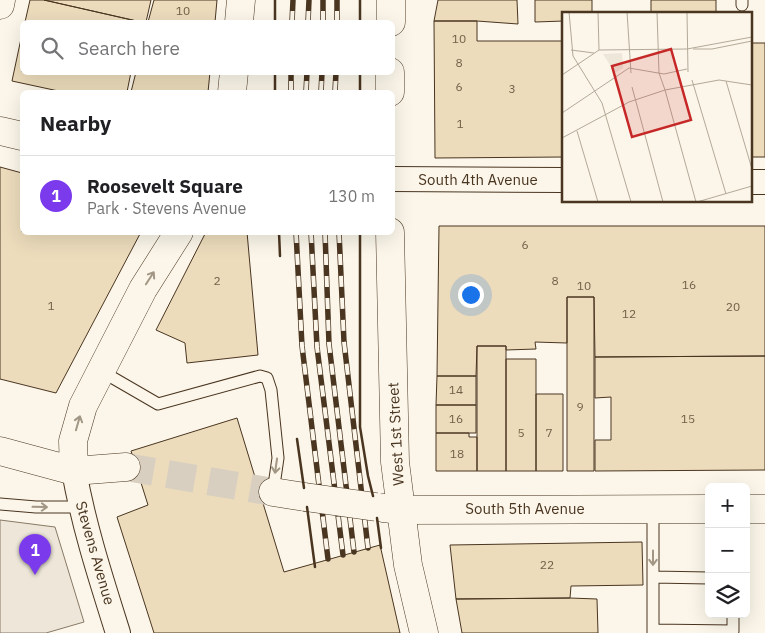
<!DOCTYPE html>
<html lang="en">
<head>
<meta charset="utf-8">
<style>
  :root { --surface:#fff; --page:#f2f2f2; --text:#202124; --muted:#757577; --line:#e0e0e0; --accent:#7c3aed }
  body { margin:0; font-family:"IBM Plex Sans",sans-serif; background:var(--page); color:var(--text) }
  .controls { position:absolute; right:15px; bottom:15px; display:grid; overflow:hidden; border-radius:8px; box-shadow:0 5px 20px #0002 }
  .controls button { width:45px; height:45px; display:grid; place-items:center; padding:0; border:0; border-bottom:1px solid var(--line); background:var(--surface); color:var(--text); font:25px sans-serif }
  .you { position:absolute; left:470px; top:294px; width:18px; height:18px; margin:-12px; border:4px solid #fff; border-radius:50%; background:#1a73e8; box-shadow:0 0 0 8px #1a73e833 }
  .badge { display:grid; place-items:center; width:32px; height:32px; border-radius:50%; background:var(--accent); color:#fff; font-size:16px; font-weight:700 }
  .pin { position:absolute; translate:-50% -41px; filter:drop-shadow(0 1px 2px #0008) }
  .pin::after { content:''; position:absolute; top:26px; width:18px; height:15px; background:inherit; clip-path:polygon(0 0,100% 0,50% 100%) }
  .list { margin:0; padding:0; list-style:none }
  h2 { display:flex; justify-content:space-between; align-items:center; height:65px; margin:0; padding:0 20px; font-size:21px }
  h2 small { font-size:16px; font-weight:400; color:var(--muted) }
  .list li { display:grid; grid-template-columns:32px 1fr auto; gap:15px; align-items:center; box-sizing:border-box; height:80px; padding:0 20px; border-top:1px solid var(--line) }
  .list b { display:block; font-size:19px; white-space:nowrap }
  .list p { margin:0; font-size:16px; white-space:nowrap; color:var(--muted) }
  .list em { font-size:16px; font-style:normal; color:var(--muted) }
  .icon { flex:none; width:28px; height:28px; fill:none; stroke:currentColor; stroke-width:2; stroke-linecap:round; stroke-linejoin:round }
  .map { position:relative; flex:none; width:765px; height:633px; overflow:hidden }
  .search { position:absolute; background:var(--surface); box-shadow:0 5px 20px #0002; left:20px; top:20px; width:375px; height:55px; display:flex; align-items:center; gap:12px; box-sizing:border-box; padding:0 18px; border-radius:8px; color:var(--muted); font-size:19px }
  .panel { position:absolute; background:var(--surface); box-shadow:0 5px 20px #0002; left:20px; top:90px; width:375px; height:145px; border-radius:8px }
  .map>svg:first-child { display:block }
  .green { fill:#ede6d9; stroke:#887966 }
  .building { fill:#ecdcbc; stroke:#4a3520 }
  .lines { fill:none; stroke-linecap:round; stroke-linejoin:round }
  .secondary-tunnel { stroke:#d8cfc1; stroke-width:28; stroke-dasharray:28 14; stroke-linecap:butt }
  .lane-casing { stroke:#4a3520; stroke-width:13 }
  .street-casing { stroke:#4a3520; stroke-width:26 }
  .secondary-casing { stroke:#4a3520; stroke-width:29 }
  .lane { stroke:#fbf6e9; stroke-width:11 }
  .street { stroke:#fbf6e9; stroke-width:24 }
  .secondary { stroke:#fbf6e9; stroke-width:28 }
  .rail-casing { stroke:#4a3520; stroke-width:5.5 }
  .rail { stroke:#fbf6e9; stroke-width:4; stroke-dasharray:11; stroke-linecap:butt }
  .secondary-bridge-casing { stroke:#4a3520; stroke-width:29; stroke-linecap:butt }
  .secondary-bridge { stroke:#fbf6e9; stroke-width:28 }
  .wall { stroke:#4a3520; stroke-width:2.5 }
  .oneway { stroke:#a29684 }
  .labels { text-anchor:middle; stroke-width:4; stroke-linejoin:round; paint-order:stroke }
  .number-label { font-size:12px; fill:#725f47 }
  .street-label { font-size:15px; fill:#4a3520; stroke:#fbf6e9 }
  .inset-road { fill:none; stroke:#b4a999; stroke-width:1 }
  .view { fill:#c62828; fill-opacity:0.15; stroke:#c62828; stroke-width:2.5 }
  .inset-edge { fill:none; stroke:#4a3520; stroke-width:2.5 }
</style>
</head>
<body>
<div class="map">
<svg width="765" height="633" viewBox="0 0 765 633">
  <rect width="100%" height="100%" fill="#fbf6e9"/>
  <path class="green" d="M0,520l55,7 29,95 -38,11h-46z"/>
  <path class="building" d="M30,0h14l97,22h-116z
    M44,0h107l-5,22h-5z
    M154,0h63l-2,22h-67z
    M438,0h79l1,24 -41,-3h-43z
    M535,0h57v14h-28v7l-29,1z
    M651,0h65v14h-65z
    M434,21h43v20h87v116l-129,1z
    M22,34v38h109l-4,20h-64l-51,-11z
    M751,43h14v114h-14z
    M136,72h74l-2,20h-77z
    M0,167l22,6v59h119l-85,161 -56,-14z
    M439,226h326v130l-170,1 -1,-60h-27v46l-32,-1 1,7 -30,1v-4h-29l-1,30h-39z
    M206,232h41l11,123 -71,8 -2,-20 -29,-13z
    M567,297h27v174h-27z
    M477,346h29v125h-29z
    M765,356v114l-170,1v-31h16v-43l-16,1v-41z
    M506,359h30v112h-30z
    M437,376h39v29h-40z
    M536,394h27v77h-27z
    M436,405h40v28h-40z
    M237,418l47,154 96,-27 20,88h-246l-37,-116 31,-12 -17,-54z
    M436,433h33v4h8v34h-41z
    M642,542l1,43 -72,1 -1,12 -114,1 -6,-54z
    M570,598l27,1 1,34h-136l-6,-34z"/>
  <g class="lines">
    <path class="secondary-tunnel" d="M126,467l147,25"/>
    <g class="lane-casing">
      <path id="lane" d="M742,0v5
        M101,371l57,33 102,-28 7,2 4,12 7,68 -5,34
        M0,504l36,3h45
        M653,577l56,1
        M653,630l80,1v-17
        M653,633v-124"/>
    </g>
    <g class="street-casing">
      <path id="street" d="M392,179l172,1
        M751,182h14
        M74,471c10,56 27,108 44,162"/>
    </g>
    <g class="secondary-casing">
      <path id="secondary" d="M0,5l1,-5
        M239,22l2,-22
        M391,22v-22
        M232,92l2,-20
        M390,92v-20
        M0,131l22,5
        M390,232l5,230 13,103 16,68
        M0,451l74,20 52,-4
        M74,471l-1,-30 10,-35 60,-117 36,-57
        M273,492l32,5
        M383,508l19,2 307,-1
        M746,509h19"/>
    </g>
    <use href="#lane" class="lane"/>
    <use href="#street" class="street"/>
    <use href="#secondary" class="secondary"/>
    <g class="rail-casing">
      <path id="rail" d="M292,22l1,-22
        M308,22l1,-22
        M323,22v-22
        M337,22v-22
        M291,92v-20
        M306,92l1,-20
        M321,92l1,-20
        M335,92l1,-20
        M296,232l6,114 26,213
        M311,232l6,115 26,208
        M325,232l4,112 25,208
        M339,232l5,110 24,206"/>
    </g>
    <use href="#rail" class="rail"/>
    <g class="secondary-bridge-casing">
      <path id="secondary-bridge" d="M305,497l71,10"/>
    </g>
    <use href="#secondary-bridge" class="secondary-bridge"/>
    <path class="wall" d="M360,0v22
      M275,22v-22
      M360,72v20
      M275,92v-20
      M279,232l1,24
      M360,232v195l8,49 5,20
      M297,439l7,49
      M307,507l8,60
      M377,518l4,30"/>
  </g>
  <defs><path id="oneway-shaft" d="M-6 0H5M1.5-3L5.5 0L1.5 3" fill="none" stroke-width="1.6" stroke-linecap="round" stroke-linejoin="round" transform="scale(1.25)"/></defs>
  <g class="oneway">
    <use href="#oneway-shaft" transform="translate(150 278) rotate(-57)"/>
    <use href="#oneway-shaft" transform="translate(78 423) rotate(-74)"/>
    <use href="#oneway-shaft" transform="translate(276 466) rotate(98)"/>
    <use href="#oneway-shaft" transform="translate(40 507) rotate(1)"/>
    <use href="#oneway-shaft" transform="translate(653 558) rotate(90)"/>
  </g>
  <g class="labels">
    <g class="number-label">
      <text x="183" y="15">10</text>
      <text x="459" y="43">10</text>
      <text x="459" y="67">8</text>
      <text x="459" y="91">6</text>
      <text x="512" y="93">3</text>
      <text x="460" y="128">1</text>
      <text x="525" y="249">6</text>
      <text x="217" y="285">2</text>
      <text x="555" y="285">8</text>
      <text x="689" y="289">16</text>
      <text x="584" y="290">10</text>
      <text x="51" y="310">1</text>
      <text x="733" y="311">20</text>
      <text x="629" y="318">12</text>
      <text x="456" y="394">14</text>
      <text x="580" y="411">9</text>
      <text x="456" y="423">16</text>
      <text x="688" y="423">15</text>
      <text x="521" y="437">5</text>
      <text x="549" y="437">7</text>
      <text x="457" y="458">18</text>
      <text x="547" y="569">22</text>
    </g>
    <g class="street-label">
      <text x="478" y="185">South 4th Avenue</text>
      <text transform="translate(396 434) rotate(-93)" y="5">West 1st Street</text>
      <text x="525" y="514">South 5th Avenue</text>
      <text transform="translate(95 553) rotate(74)" y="5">Stevens Avenue</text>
    </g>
  </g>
  <g transform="translate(562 12)">
    <rect width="190" height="190" fill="#fbf6e9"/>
    <path d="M60,41l1,15 -8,5 -12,-19z" fill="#ede6d9"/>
    <path class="inset-road" d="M7,0l4,44 29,47 29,99M36,0l1,38M65,0l4,61M95,0l2,61 6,17M125,0l1,60M131,37h19l40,-8M9,38l23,3M37,38l88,-1 65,-12M0,63l37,-25M130,68l34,114M164,69l26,88M70,75l31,115M103,78l31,112M0,101l67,-45 35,6 23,-5M15,119l21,71M0,126l67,-36 36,-12 54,-10 33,5M135,190l55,-16"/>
    <path class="view" d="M109,37l20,71 -59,17 -20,-71z"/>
    <rect width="190" height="190" class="inset-edge"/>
  </g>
</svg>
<div class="controls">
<button>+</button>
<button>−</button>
<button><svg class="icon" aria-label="layers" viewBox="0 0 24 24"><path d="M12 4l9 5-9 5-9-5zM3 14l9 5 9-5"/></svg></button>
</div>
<div class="you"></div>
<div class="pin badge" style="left:35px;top:575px">1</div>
<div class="search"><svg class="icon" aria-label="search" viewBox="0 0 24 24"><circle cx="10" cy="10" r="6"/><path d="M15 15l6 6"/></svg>Search here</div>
<section class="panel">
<h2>Nearby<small></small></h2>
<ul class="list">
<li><span class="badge">1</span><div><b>Roosevelt Square</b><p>Park · Stevens Avenue</p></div><em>130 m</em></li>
</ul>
</section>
</div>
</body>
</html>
